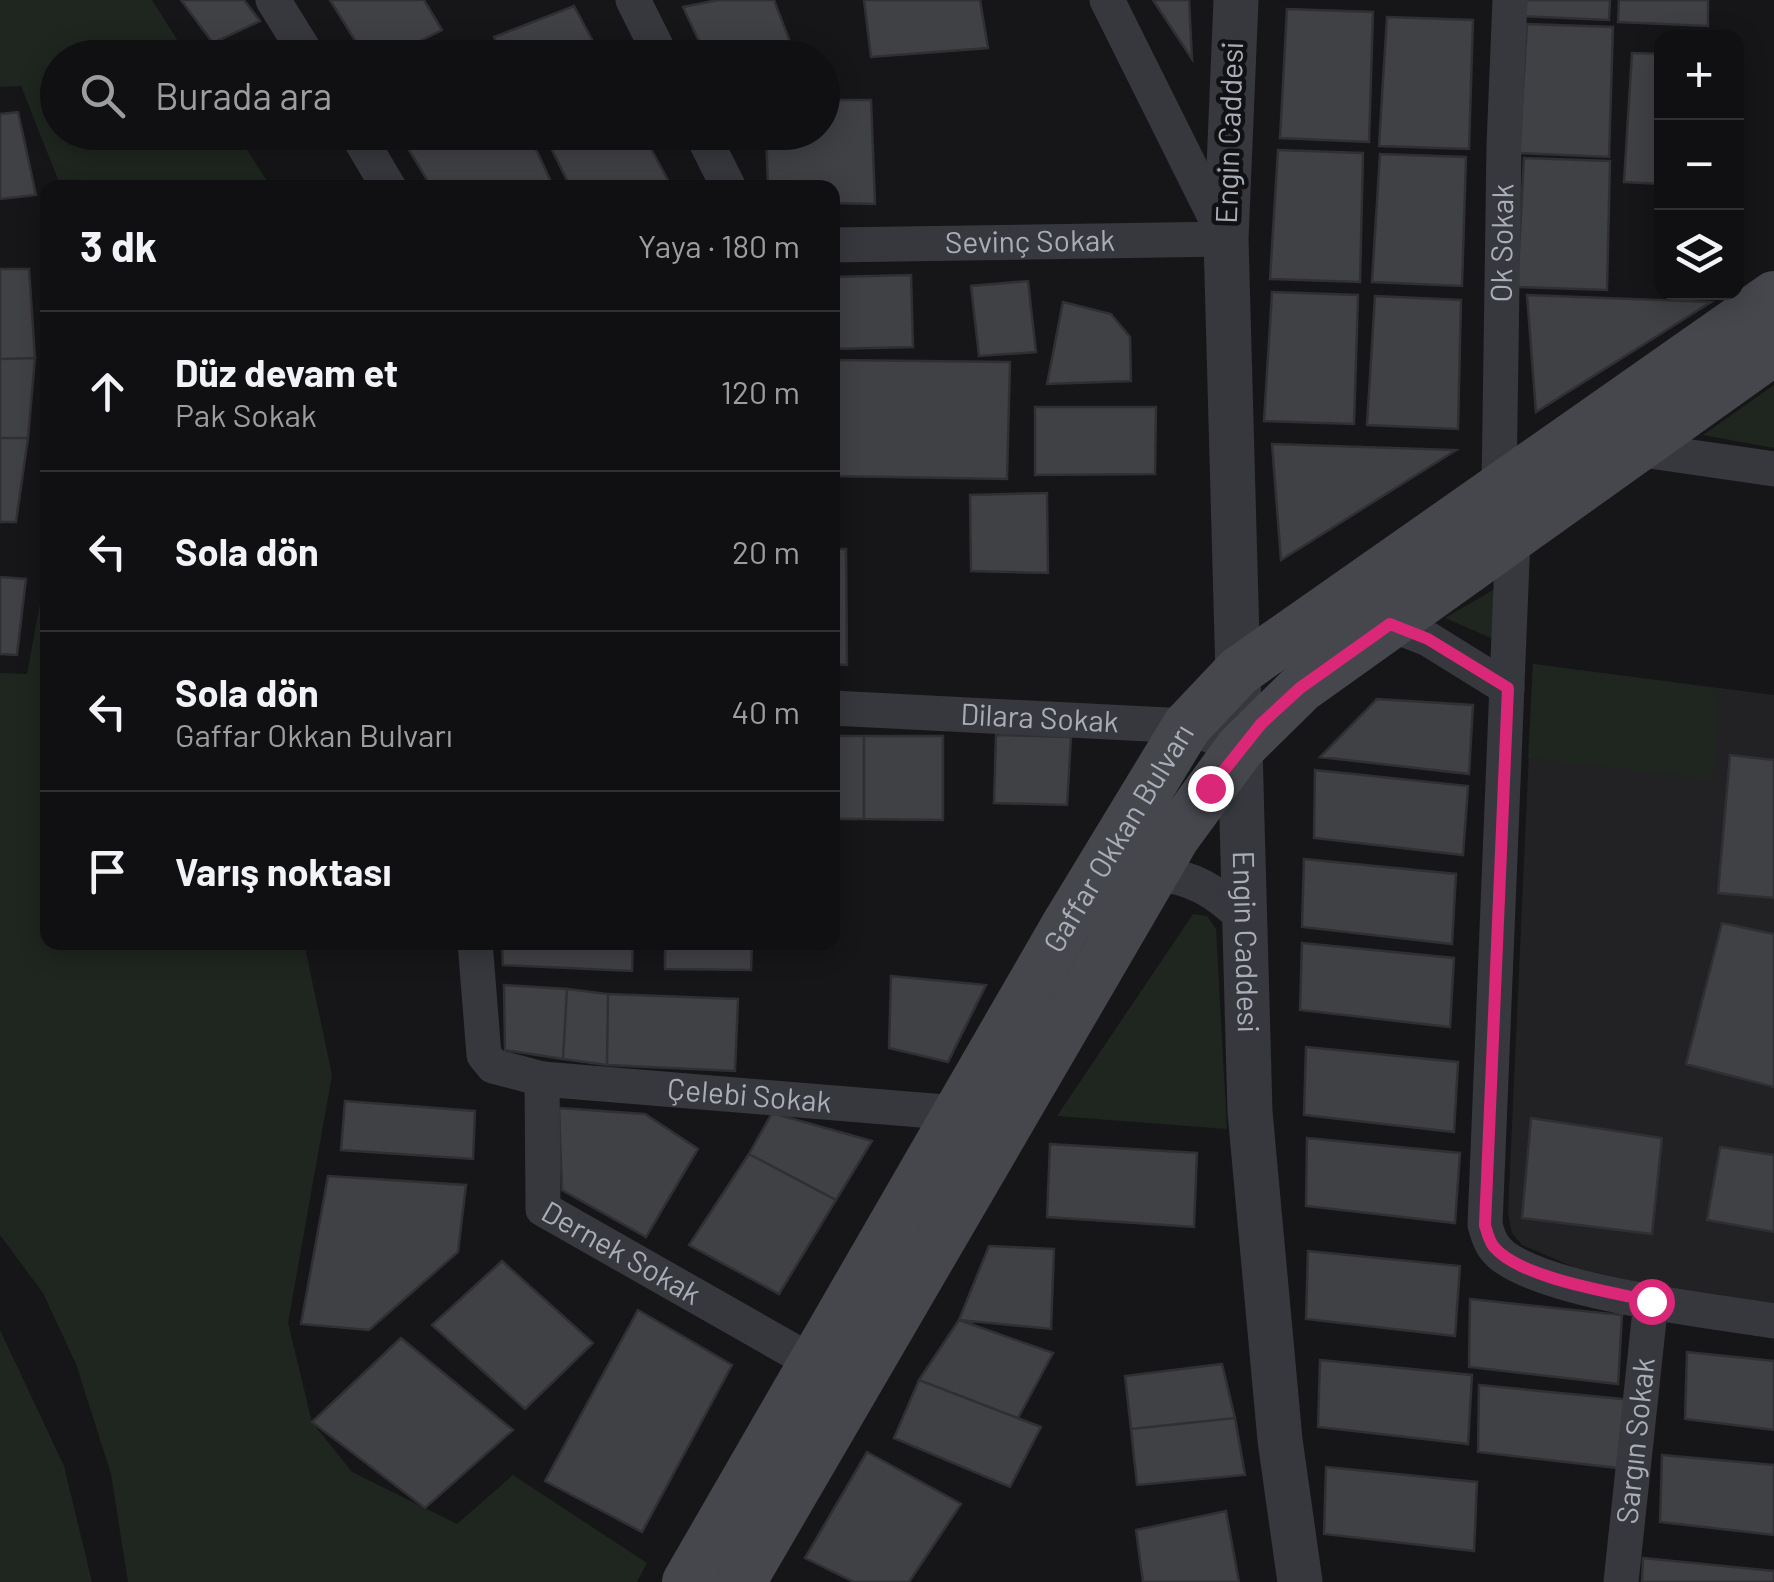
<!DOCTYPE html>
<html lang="tr">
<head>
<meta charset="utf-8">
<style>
  :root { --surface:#101012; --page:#19191b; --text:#f1f3f6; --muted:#9c9d9f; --line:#303032 }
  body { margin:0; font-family:Barlow,sans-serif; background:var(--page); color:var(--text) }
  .controls { position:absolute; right:30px; top:30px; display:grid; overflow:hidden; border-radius:20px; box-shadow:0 5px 25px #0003 }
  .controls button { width:90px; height:90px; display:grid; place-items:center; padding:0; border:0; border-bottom:2px solid var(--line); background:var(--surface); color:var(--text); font:50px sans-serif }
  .stop { position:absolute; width:30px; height:30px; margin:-22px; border:8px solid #db2777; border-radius:50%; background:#fff }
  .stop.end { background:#db2777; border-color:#fff; box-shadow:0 2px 10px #0008 }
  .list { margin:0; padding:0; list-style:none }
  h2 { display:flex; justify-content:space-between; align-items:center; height:130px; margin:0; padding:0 40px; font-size:42px }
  h2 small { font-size:32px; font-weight:400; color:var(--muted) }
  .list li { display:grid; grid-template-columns:65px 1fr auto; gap:30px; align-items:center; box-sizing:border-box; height:160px; padding:0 40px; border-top:2px solid var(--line) }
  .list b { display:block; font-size:38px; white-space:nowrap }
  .list p { margin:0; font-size:32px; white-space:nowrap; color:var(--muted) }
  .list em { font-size:32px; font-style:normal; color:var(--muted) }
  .icon { flex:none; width:55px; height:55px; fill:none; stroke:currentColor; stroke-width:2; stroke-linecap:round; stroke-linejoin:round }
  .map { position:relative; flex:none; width:1774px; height:1582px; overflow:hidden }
  .search { position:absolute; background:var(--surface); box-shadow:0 5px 25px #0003; left:40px; top:40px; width:800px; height:110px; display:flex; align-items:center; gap:25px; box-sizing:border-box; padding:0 35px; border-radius:55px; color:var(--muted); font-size:38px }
  .panel { position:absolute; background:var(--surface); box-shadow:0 5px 25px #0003; left:40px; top:180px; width:800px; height:770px; border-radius:20px }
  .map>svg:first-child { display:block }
  .built { fill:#222225 }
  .green { fill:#1e261f }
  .building { fill:#404145; stroke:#303034; stroke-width:2.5 }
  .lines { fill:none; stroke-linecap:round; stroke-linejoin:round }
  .minor { stroke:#37383d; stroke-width:35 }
  .tertiary { stroke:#37383d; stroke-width:45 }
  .secondary { stroke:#45474d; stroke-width:50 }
  .route { stroke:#db2777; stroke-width:12 }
  .labels { text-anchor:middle; stroke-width:9; stroke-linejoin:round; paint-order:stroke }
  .street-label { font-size:30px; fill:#a8adb8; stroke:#111113 }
</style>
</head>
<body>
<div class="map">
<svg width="1774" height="1582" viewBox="0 0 1774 1582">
  <rect width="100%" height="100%" fill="#161618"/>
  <path class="built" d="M1533,664l241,31v610l-113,-17 -85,-20 -54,-23 -10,-12 -4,-20z"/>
  <path class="green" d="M0,0h152l36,57 -130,1v74l178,1 35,54h-210l-40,-101 -21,1z
    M1774,385v63l-71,-13z
    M47,566l1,376 256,1 28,132 -44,248 24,99 40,50 105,52 56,-49 134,88 -10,19h-509l-17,-108 -35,-110 -33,-71 -43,-58v-562l27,1z
    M1500,586l-2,55 -53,-23z
    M1533,664l187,25 -7,91 -185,-22z
    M1193,914l14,2 9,13 11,200 -170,-13z
    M0,1330l64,136 28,116h-92z"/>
  <path class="building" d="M181,0h63l16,21 -47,22z
    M330,0h94l18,30 -56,28h-20z
    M718,0h56l21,55 -88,3 -24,-51z
    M864,0h116l8,48 -117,9z
    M1153,0h36l3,59z
    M1521,0h89l-1,20 -89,-4z
    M1619,0h89v26l-90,-4z
    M574,6l28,52h-98l-10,-21z
    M1287,9l86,3 -4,130 -89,-4z
    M1387,17l86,3 -4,129 -90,-3z
    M1527,24l86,3 -4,130 -90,-4z
    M1632,53l30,1v130l-38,-2z
    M822,100h49l4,104 -43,-1v-15h-64l-2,-56h56z
    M18,112l18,83 -36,4v-85z
    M263,132h44l-34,16z
    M398,132h130l26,56h-122z
    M543,132h99l27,50 -18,6h-80z
    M1278,150l85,3 -3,129 -90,-3z
    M1380,154l86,3 -4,129 -90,-4z
    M1524,158l86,3 -3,129 -90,-3z
    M0,269h29l6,89 -35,1z
    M911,275l2,72 -81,2v-72z
    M1028,281l8,71 -57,4 -8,-70z
    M1272,292l86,3 -4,129 -90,-3z
    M1527,295l184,7 -175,110z
    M1375,296l86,4 -3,129 -91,-4z
    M1063,302l48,12 19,23 1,44 -84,3z
    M35,358l-7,80h-28v-79z
    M832,360l178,2 -3,117 -175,-3z
    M1035,407h121l-1,67 -120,1z
    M0,438h28l-12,84h-16z
    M1272,444l184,6 -175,110z
    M1047,493l1,80 -77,-2 -1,-76z
    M832,549h14l1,116 -15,-1z
    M0,577l26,2 -9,76 -17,-1z
    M1377,699l96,6 -4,69 -149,-17z
    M996,735l75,2 -4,68 -73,-2z
    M832,736h32v83h-32z
    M864,736h79v84l-79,-1z
    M1730,755l44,5v138l-56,-5z
    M1315,770l153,16 -5,69 -149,-17z
    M1304,859l152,15 -4,70 -150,-17z
    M1722,923l52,11v153l-88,-23z
    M502,942h131l-1,29 -129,-6z
    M665,942h87l-1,28 -86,-1z
    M1302,943l152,15 -4,69 -150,-17z
    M891,976l95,9 -38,77 -59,-14z
    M504,985l63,4 -4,70 -58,-9z
    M567,989l41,5 -1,71 -44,-6z
    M608,994l130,5 -3,72 -128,-6z
    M1306,1047l152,15 -4,70 -150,-17z
    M345,1101l130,10 -2,48 -132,-9z
    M559,1108l86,6 53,35 -52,88 -84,-47z
    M772,1113l100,28 -36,59 -87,-46z
    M1531,1118l131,20 -10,96 -130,-16z
    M1307,1138l153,15 -5,70 -149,-17z
    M1050,1144l147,9 -3,74 -147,-10z
    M1720,1147l54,8v77l-67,-12z
    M749,1154l87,46 -57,94 -90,-49z
    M328,1176l138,9 -8,67 -89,78 -68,-6z
    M989,1246l65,3 -3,80 -92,-9z
    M1308,1251l152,15 -5,70 -149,-17z
    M502,1261l91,82 -68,66 -93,-84z
    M1470,1299l152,16 -4,69 -149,-17z
    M638,1310l94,55 -90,167 -97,-51z
    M959,1320l94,33 -35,65 -99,-38z
    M401,1338l112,92 -88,78 -113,-86z
    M1687,1352l87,9v69l-89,-11z
    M1320,1360l152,15 -4,69 -150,-17z
    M1222,1364l13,54 -104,11 -6,-53z
    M919,1380l122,47 -31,60 -116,-49z
    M1479,1385l153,15 -5,69 -149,-17z
    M1235,1418l10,57 -108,10 -6,-56z
    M867,1452l94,52 -52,78h-55l-49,-24z
    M1662,1455l112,10v70l-114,-13z
    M1326,1467l151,15 -3,69 -150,-17z
    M1226,1511l13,71h-96l-7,-52z
    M1643,1558l131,13v11h-132z"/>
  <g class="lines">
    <g class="minor">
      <path d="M273,0l36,58"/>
      <path d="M633,0l29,58"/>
      <path d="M356,132l33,56"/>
      <path d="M701,132l28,56"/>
      <path id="s1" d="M832,245l394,-6 -119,-239"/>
      <path d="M1636,449l138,20"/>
      <path id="s2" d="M1499,488l5,-343 6,-145"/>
      <path d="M1513,537l-28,688c4,14 7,23 19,32 52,37 203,53 270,64"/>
      <path d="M1390,624l38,15 79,49"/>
      <path id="s3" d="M832,708l355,18 53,22"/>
      <path d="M1153,873c40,4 63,18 92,46"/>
      <path id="s4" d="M475,942l9,113 9,11 49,13 1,130 269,153"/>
      <path id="s5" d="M542,1079l415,34"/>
      <path id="s6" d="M1621,1582l30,-281"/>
    </g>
    <path class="tertiary" id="s7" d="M1236,0l-10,239 24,873 30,328 20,142"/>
    <g class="secondary">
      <path id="s8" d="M687,1582l378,-655 122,-201 52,-55 535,-375"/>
      <path d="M741,1582l434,-745 65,-89 61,-60 473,-338"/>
    </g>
  </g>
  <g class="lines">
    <path class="route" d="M1210,788l51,-64 39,-36 90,-64 38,15 80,49 -23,537c2,7 4,16 9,22 26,31 117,45 157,54"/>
  </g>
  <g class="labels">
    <g class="street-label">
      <text transform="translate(1230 133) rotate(-88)" y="10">Engin Caddesi</text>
      <text dy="10" stroke="none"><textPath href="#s1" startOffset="198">Sevinç Sokak</textPath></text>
      <text dy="10" stroke="none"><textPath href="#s2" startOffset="245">Ok Sokak</textPath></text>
      <text dy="10" stroke="none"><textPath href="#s3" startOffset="208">Dilara Sokak</textPath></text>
      <text dy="10" stroke="none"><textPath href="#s8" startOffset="860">Gaffar Okkan Bulvarı</textPath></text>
      <text dy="10" stroke="none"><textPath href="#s7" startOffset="942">Engin Caddesi</textPath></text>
      <text dy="10" stroke="none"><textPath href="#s5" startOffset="208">Çelebi Sokak</textPath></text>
      <text dy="10" stroke="none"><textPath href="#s4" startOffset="398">Dernek Sokak</textPath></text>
      <text dy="10" stroke="none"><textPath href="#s6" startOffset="142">Sargın Sokak</textPath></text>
    </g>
  </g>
</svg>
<div class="controls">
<button>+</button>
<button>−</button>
<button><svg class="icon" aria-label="layers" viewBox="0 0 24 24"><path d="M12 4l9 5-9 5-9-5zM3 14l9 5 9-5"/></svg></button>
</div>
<div class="stop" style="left:1651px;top:1301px"></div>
<div class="stop end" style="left:1210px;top:788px"></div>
<div class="search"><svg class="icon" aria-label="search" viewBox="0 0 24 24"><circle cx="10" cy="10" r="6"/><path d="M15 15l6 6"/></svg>Burada ara</div>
<section class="panel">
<h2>3 dk<small>Yaya · 180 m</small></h2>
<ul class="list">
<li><svg class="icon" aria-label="ahead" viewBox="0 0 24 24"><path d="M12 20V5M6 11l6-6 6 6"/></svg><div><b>Düz devam et</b><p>Pak Sokak</p></div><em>120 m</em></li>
<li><svg class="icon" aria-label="left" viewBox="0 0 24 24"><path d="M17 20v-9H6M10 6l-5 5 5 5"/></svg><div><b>Sola dön</b></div><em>20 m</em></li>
<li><svg class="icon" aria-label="left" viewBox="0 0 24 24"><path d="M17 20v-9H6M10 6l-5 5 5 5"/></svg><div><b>Sola dön</b><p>Gaffar Okkan Bulvarı</p></div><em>40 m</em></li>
<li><svg class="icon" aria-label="arrive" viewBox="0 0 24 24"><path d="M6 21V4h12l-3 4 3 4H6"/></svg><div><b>Varış noktası</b></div></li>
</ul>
</section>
</div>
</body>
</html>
